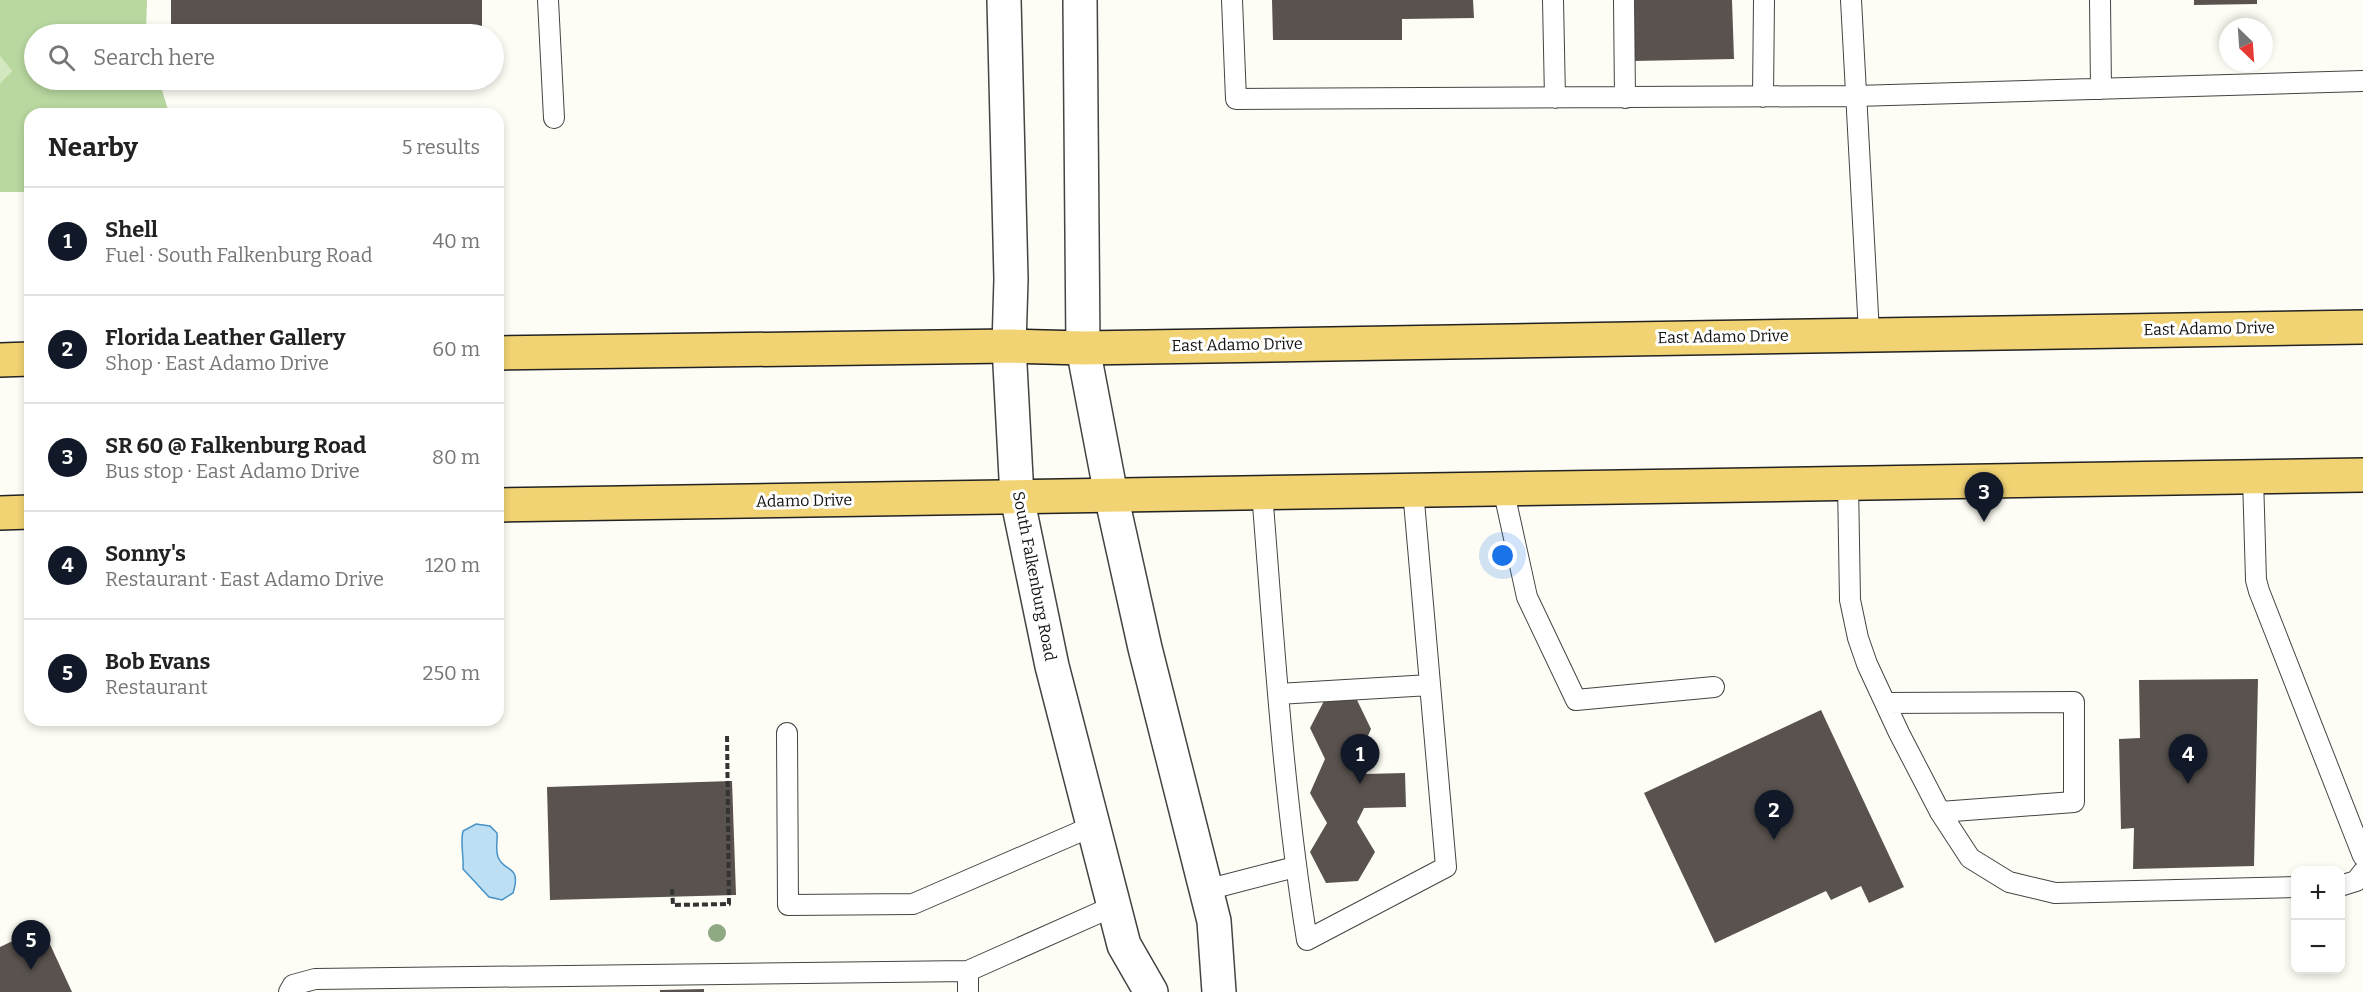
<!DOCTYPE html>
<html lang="en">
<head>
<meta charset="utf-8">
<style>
  :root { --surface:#fff; --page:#f6f6f6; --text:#222; --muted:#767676; --line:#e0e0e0; --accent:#111827 }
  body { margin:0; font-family:Bitter,serif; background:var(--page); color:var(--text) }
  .controls { position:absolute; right:18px; bottom:18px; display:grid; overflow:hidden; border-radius:12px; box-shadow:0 3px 9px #0003 }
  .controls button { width:54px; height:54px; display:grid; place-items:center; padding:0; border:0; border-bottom:2px solid var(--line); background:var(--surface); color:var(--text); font:30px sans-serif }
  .compass { position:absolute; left:2219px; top:18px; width:54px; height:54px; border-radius:50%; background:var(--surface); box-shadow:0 3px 9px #0003; rotate:155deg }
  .you { position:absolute; left:1503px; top:556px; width:21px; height:21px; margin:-15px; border:4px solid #fff; border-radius:50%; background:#1a73e8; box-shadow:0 0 0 9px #1a73e833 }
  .badge { display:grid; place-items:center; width:39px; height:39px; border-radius:50%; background:var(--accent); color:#fff; font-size:20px; font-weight:700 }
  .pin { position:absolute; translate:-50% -50px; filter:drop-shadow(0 2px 3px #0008) }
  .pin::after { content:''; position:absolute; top:32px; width:21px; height:18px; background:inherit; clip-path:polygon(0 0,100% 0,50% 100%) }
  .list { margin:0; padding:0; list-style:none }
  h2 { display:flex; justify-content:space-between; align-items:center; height:78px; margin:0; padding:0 24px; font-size:26px }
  h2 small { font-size:20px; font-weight:400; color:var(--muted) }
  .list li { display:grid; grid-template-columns:39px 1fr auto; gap:18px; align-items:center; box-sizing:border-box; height:108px; padding:0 24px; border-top:2px solid var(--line) }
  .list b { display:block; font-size:22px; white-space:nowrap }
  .list p { margin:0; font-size:20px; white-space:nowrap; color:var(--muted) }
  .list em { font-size:20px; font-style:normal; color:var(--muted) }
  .icon { flex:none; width:33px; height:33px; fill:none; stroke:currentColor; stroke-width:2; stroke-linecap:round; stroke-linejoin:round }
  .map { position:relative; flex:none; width:2363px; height:992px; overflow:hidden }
  .search { position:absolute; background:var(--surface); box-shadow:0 3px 9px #0003; left:24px; top:24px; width:480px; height:66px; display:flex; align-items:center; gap:15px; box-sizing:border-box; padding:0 21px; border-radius:33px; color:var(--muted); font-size:22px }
  .panel { position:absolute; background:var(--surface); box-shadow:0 3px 9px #0003; left:24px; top:108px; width:480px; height:618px; border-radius:18px }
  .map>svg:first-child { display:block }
  .green { fill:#d4e8bf }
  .forest { fill:#b9d8a0 }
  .water { fill:#bcdff3; stroke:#4793c7; stroke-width:1.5 }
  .building { fill:#59524e }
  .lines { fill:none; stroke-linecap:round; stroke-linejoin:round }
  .service-casing { stroke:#444; stroke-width:22 }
  .tertiary-casing { stroke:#444; stroke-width:36 }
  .primary-casing { stroke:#222; stroke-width:36 }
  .path { stroke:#333; stroke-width:4; stroke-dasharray:6 3; stroke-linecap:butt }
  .service { stroke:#fff; stroke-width:20 }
  .tertiary { stroke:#fff; stroke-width:33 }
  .primary { stroke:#f1d373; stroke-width:33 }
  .tree { fill:#8daa82 }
  .labels { text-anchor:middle; stroke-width:6; stroke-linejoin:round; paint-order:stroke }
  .street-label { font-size:16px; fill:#111; stroke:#fff }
</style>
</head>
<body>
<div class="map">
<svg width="2363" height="992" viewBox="0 0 2363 992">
  <rect width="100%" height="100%" fill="#fefdf5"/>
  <path class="green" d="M0,56l12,15 -12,12z"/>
  <path class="forest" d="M0,0h147l-1,34h-112v46h125l9,30 12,4h-150v78h-30v-109l12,-12 -12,-15z"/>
  <path class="water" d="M476,824l14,2 7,7c1,8 -2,15 1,24 6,16 24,7 15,36l-11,7 -13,-3 -26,-28c1,-13 -3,-26 0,-38z"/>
  <path class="building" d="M171,0h311v34h-311z
    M1272,0h201l1,18 -72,1v21h-129z
    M1632,0h100l2,59 -101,2z
    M2194,0h63v4l-63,1z
    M2258,679l-4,187 -121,3 1,-41 -13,1 -2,-90 21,-1 -1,-58z
    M1325,699l32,1 14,29 -14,32 8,13 40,-1 1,34 -42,1 -7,14 18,30 -17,29 -32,2 -16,-31 17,-29 -17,-30 15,-34 -15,-31z
    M1821,710l83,177 -35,16 -8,-17 -30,14 -5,-9 -111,52 -71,-150z
    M732,781l4,114 -186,5 -3,-113z
    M42,927l30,65h-72v-45z
    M704,989v3h-44v-2z"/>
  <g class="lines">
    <g class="service-casing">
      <path id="service" d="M548,0l6,118
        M1232,0l4,99 620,-3 507,-15
        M1553,0l2,98
        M1624,0l1,98
        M1851,0l18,333
        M2100,0l1,89
        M1763,97l1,-97
        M2253,477l3,103 3,11 104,265
        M1848,483l2,117 8,38 9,26 32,69 41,79 30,46 39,24 46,11 241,-6
        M1503,488l24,109 49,103 138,-13
        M1262,492c12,150 21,300 45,448l139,-73 -33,-377
        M1278,694l152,-9
        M1885,703l189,-1v100l-134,10
        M787,733l1,172 125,-1 180,-78
        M2340,886l16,-5 7,-9
        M1206,890l89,-23
        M968,971v21
        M289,992l4,-7 22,-6 653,-8 146,-65"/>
    </g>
    <g class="tertiary-casing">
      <path id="tertiary" d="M1004,0l7,279 -2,67 8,151 35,169 72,279 27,47
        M1080,0l3,348 28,147 34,153 69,273 5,71"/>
    </g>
    <g class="primary-casing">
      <path id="primary" d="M498,353l511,-7 74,2 1280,-21
        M0,360l30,-1
        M498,505l1865,-30
        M0,513l30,-1"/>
    </g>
    <path class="path" d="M672,889l1,16 56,-1 -2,-170"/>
    <use href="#service" class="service"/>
    <use href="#tertiary" class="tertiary"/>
    <use href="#primary" class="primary"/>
  </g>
  <circle class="tree" cx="717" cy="933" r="9"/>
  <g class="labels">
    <g class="street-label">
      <text transform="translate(2209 328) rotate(-1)" y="6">East Adamo Drive</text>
      <text transform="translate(1723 336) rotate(-1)" y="6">East Adamo Drive</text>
      <text transform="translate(1237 344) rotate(-1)" y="6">East Adamo Drive</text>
      <text transform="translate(804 500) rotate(-1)" y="6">Adamo Drive</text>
      <text transform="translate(1035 576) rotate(79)" y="6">South Falkenburg Road</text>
    </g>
  </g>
</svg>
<div class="controls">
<button>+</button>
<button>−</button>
</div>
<svg class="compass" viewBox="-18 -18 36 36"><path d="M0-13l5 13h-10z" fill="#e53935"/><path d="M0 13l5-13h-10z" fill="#767676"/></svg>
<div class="you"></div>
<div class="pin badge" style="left:1360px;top:784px">1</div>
<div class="pin badge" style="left:1774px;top:840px">2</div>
<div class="pin badge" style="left:1984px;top:522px">3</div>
<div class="pin badge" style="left:2188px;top:784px">4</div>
<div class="pin badge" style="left:31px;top:970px">5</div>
<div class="search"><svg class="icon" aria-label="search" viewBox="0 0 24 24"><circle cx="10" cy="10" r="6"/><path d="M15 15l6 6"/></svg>Search here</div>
<section class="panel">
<h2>Nearby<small>5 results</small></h2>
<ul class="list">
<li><span class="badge">1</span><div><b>Shell</b><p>Fuel · South Falkenburg Road</p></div><em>40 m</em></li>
<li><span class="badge">2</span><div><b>Florida Leather Gallery</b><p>Shop · East Adamo Drive</p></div><em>60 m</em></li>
<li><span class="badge">3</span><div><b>SR 60 @ Falkenburg Road</b><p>Bus stop · East Adamo Drive</p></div><em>80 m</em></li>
<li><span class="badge">4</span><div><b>Sonny's</b><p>Restaurant · East Adamo Drive</p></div><em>120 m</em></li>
<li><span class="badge">5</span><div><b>Bob Evans</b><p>Restaurant</p></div><em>250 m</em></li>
</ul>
</section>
</div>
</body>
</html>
